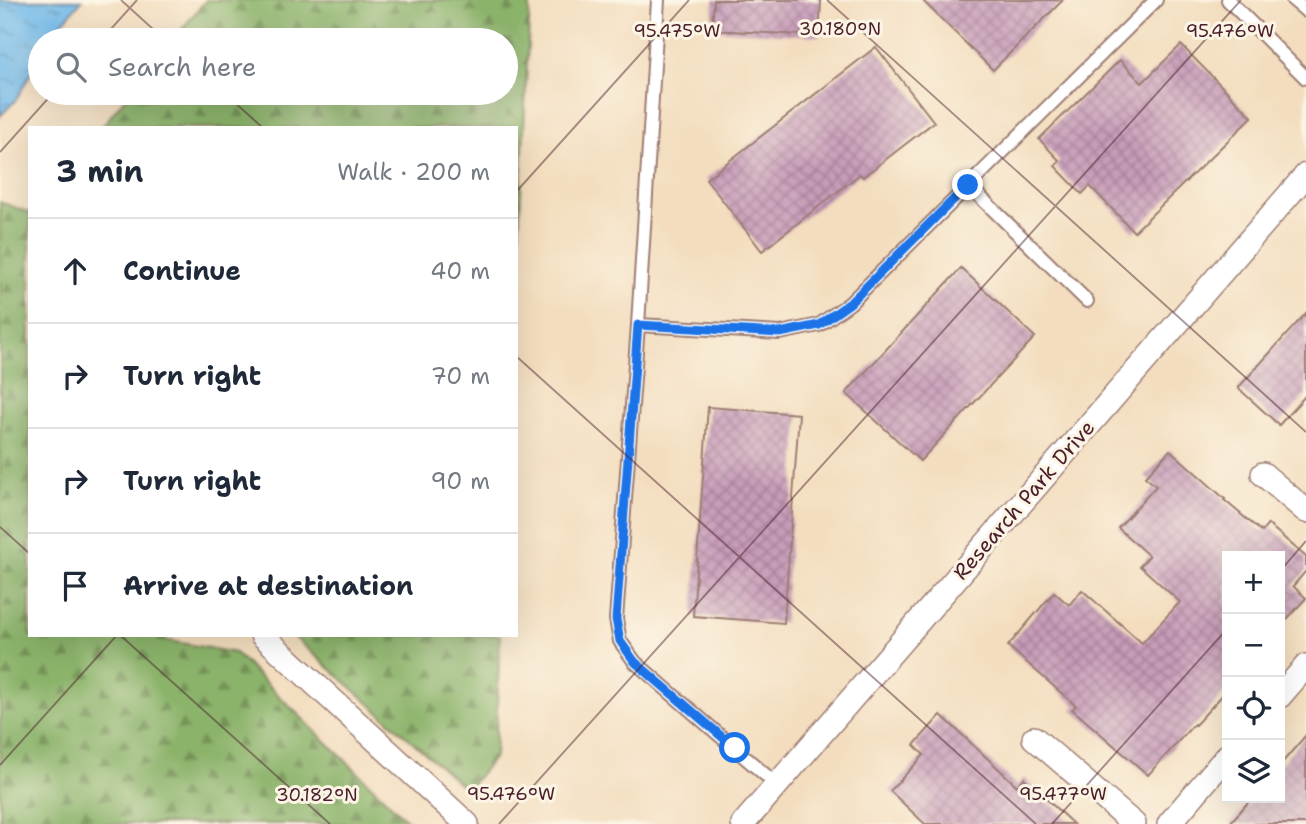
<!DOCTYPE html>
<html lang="en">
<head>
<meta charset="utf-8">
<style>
  :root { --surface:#fff; --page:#f6f6f7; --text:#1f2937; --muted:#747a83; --line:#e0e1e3 }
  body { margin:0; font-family:"Shantell Sans",sans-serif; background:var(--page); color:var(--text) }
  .controls { position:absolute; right:21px; bottom:21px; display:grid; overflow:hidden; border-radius:0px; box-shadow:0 7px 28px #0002 }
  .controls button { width:63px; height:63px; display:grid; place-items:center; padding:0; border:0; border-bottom:2px solid var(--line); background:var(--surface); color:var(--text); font:35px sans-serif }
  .stop { position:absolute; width:21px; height:21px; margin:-16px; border:5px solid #1a73e8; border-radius:50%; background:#fff }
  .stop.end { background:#1a73e8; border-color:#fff; box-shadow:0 2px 7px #0008 }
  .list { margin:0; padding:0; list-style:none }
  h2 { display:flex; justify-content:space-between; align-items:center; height:91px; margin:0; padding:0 28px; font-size:30px }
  h2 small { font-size:23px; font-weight:400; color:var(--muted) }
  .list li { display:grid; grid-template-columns:46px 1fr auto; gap:21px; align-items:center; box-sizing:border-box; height:105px; padding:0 28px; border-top:2px solid var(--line) }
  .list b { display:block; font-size:26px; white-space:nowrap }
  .list em { font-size:23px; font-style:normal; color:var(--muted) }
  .icon { flex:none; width:38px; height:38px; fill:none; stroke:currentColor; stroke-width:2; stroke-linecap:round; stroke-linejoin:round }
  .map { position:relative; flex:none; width:1306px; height:824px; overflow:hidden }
  .search { position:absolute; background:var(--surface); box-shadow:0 7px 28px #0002; left:28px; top:28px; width:490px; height:77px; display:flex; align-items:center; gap:18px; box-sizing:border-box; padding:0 24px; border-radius:38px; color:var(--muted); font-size:26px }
  .panel { position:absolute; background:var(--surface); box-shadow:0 7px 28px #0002; left:28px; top:126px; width:490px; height:511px; border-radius:0px }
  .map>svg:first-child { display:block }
  .forest { fill:url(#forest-firs); stroke:#6a694a; stroke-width:2 }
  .water { fill:url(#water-ripples); stroke:#5e6c8a; stroke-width:2 }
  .building { fill:url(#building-cross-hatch) }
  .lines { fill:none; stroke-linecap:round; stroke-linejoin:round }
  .lane-casing { stroke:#9e7e74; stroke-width:16 }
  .street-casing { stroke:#9e7e74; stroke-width:26 }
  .lane { stroke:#fff; stroke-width:12 }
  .street { stroke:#fff; stroke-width:23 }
  .route { stroke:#1a73e8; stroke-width:9 }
  .ticks { fill:none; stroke:#4a1f2b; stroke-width:2; stroke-opacity:0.45 }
  .labels { text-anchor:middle; stroke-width:6; stroke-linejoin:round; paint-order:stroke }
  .street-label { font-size:21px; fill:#4a1f2b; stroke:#fcf5e5 }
  .ticks-label { font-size:18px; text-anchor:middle; fill:#4a1f2b; stroke:#fcf5e5; stroke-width:6; stroke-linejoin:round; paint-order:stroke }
</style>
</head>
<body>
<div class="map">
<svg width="1306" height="824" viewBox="0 0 1306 824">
  <defs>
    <pattern id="forest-firs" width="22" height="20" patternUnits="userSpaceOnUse" patternTransform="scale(1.75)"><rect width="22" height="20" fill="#8bb36a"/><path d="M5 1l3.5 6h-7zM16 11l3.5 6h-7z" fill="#749157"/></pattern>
    <pattern id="water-ripples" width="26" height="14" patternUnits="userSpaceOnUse" patternTransform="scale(1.75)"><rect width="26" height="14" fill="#71b9e9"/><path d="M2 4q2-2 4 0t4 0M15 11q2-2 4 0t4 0" fill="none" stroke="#5f96bd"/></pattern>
    <pattern id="building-cross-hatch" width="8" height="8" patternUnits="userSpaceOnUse" patternTransform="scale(1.75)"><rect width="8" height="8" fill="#c79cb9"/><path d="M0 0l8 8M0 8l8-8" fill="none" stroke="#a47f97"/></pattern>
  </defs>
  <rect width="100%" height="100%" fill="#fcf5e5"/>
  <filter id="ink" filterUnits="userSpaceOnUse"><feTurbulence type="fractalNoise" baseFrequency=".0143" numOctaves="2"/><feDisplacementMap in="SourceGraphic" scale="14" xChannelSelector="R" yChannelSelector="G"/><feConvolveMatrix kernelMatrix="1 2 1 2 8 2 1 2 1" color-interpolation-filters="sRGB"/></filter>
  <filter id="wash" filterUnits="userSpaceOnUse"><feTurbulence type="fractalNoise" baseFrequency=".00686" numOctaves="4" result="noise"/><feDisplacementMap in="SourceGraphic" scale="28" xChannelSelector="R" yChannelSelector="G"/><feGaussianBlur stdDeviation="1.57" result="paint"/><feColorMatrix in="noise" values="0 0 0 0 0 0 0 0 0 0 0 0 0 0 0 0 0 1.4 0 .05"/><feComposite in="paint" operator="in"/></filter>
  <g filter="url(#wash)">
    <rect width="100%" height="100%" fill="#f3ddbe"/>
    <path class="forest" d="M206,0h324l-14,298v-170h-415l28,-35h377v-53h-333z
      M0,202l30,11v422h134l1,5 70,13 176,171h-411z
      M292,635h208l-5,121 -28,34z"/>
    <path class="water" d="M0,0h82l-26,30 -6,10h-10v17l-24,43 -16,16z"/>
    <g id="blocks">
      <path class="building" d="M714,0h107l-2,36 -107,-6z
        M922,0h141l-70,70z
        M1181,45l71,72 -118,115 -44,-46 -8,8 -27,-28 5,-5 -21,-22 81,-79 22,23z
        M876,47l58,75 -71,55 -3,-3 -98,77 -56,-72z
        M961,268l74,69 -115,124 -74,-68z
        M1306,313v82l-27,30 -41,-37z
        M708,407l91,7 -15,209 -91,-7z
        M1170,450l55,49 -1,1 38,32 6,-8 38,33v14l-13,15 13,12 -26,29v-71h-53v134l-32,35 -1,-1 -46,51 -76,-66 4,-3 -68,-60 46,-54 15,13 13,-15 60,53 38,-41 -40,-36 9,-10 -31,-28 38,-42 -11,-9z
        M941,715l76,71 7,-8 49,46h-148l-35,-33 34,-36 -10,-10z
        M1306,735v89h-77l23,-26h28v-33z"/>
    </g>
  </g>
  <g filter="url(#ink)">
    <use href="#blocks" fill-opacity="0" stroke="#9e7e74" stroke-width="2"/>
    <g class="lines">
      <g class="lane-casing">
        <path id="lane" d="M658,0l-20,325 -22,294 4,22 15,21 142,123
          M1228,0l78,78
          M1293,0l13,11
          M968,185l119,116
          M638,325l142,8 39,-8 31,-22 306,-303"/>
      </g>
      <g class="street-casing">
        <path id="street" d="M1263,474l43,37
          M262,635l205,189
          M1280,696l26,-30
          M1034,738l100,86
          M743,824l563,-649
          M1169,824l58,-68"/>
      </g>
      <use href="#lane" class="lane"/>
      <use href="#street" class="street"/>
    </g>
  </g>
  <g class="lines" filter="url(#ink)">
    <path class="route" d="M735,748l-100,-86 -15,-21 -4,-22 22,-294 142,8 39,-8 31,-22 118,-118"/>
  </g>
  <path class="ticks" d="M121,0l44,40M827,0l479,432M101,40l36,-40M224,93l39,35M0,152l53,-59M516,192l173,-192M516,356l520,468M0,527l30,27M1280,571l26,-30M120,635l210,189M0,765l117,-130M499,824l742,-824M1052,824l175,-195"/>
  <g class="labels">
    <g class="street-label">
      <text transform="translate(1024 500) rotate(-49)" y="7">Research Park Drive</text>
    </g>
  </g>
  <g class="ticks-label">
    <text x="840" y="35">30.180°N</text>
    <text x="1230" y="37">95.476°W</text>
    <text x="677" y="37">95.475°W</text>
    <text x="511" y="800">95.476°W</text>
    <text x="1063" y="800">95.477°W</text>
    <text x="317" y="801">30.182°N</text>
  </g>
</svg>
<div class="controls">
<button>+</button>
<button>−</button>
<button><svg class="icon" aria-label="locate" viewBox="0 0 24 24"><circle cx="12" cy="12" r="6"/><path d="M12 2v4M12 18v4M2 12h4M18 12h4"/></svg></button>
<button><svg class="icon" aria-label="layers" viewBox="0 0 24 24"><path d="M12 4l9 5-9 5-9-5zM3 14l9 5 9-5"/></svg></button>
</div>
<div class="stop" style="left:735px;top:748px"></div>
<div class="stop end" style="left:968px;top:185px"></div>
<div class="search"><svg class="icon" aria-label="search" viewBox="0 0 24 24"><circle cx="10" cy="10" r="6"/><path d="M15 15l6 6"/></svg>Search here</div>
<section class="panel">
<h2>3 min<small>Walk · 200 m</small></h2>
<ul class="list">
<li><svg class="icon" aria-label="ahead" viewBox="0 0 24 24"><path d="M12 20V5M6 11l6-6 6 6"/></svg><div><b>Continue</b></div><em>40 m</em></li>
<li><svg class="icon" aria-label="right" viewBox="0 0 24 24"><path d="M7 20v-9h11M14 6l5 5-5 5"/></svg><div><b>Turn right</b></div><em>70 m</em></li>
<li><svg class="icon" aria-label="right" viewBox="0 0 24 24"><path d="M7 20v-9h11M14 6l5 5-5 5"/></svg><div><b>Turn right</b></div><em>90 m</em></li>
<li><svg class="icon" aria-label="arrive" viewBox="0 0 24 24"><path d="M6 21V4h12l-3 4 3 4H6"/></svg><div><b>Arrive at destination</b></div></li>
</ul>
</section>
</div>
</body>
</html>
